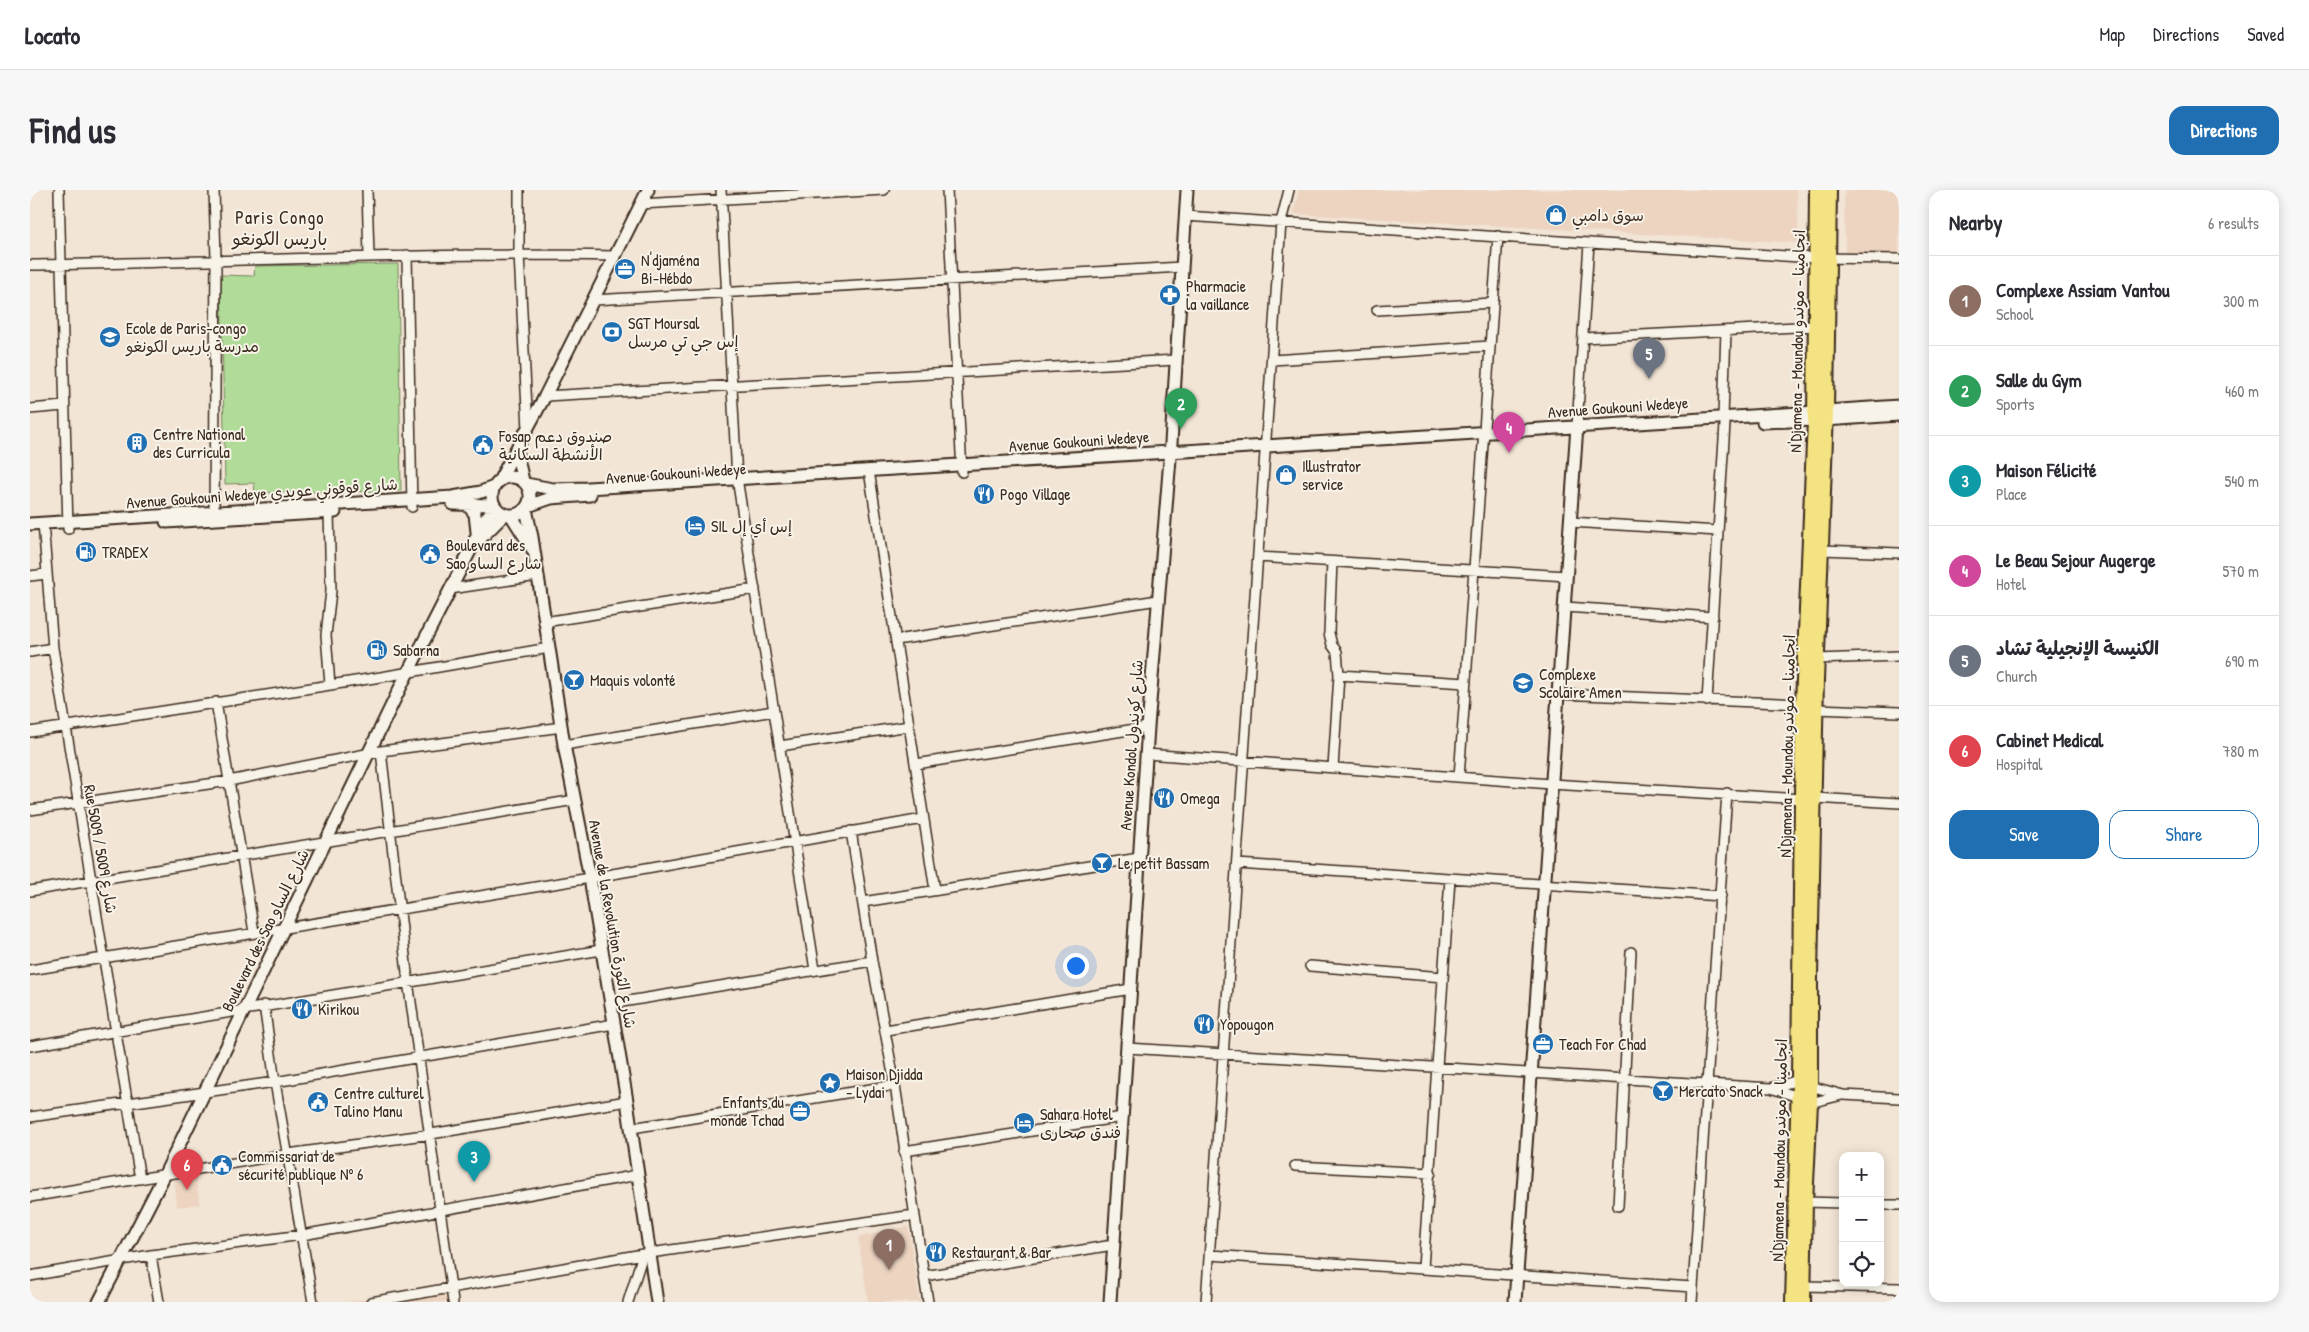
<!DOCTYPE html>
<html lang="en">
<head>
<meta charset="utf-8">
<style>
  :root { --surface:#fff; --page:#f7f7f7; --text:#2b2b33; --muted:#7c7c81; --line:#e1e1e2; --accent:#1f6fb2 }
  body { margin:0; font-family:"Patrick Hand","Playpen Sans Arabic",sans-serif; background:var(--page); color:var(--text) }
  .controls { position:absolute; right:15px; bottom:15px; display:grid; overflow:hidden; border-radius:10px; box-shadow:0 2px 12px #0003 }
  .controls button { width:45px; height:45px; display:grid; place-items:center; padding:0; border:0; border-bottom:1px solid var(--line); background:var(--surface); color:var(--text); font:25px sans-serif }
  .you { position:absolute; left:1045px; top:775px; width:18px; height:18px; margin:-12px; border:4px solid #fff; border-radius:50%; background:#1a73e8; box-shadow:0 0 0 8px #1a73e833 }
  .badge { display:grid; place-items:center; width:32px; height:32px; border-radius:50%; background:var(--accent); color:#fff; font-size:16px; font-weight:700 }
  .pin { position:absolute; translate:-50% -41px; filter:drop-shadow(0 1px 2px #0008) }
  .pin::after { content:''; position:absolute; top:26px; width:18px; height:15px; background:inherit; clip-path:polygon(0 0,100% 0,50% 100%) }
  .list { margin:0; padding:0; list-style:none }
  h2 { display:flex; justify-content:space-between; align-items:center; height:65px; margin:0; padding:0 20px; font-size:21px }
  h2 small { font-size:16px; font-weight:400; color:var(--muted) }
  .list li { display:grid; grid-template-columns:32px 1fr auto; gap:15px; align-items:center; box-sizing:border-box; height:90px; padding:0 20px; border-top:1px solid var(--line) }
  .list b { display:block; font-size:19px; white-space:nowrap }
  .list p { margin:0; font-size:16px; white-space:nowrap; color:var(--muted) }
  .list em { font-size:16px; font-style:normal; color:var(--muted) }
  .actions { display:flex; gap:10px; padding:15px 20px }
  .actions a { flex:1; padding:11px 0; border:1px solid var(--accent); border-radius:15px; text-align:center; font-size:18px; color:var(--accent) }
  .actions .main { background:var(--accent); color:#fff }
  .icon { flex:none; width:28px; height:28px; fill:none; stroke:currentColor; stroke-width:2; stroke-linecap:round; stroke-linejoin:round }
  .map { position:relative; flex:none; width:1869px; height:1112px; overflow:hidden; border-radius:15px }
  header { display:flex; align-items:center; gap:30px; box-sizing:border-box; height:70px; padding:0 25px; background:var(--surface); border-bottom:1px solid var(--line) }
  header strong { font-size:24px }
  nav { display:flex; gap:28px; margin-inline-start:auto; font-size:18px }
  .intro { display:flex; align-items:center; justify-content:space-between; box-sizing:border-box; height:120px; padding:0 30px }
  h1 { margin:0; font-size:35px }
  .button { padding:12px 22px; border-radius:15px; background:var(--accent); color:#fff; font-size:18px; font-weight:700 }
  main { display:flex; gap:30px; padding:0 30px }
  aside { flex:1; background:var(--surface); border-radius:15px; box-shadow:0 2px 12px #0003 }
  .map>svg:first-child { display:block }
  .built { fill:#ecd4c1 }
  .green { fill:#b0db98; stroke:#76825b }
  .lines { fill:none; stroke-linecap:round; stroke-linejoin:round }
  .minor-casing { stroke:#3b2a1e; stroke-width:12 }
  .tertiary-casing { stroke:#3b2a1e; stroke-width:15 }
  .primary-casing { stroke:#3b2a1e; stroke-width:18 }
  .minor { stroke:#f7f3e8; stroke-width:9 }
  .tertiary { stroke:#f7f3e8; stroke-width:11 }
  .primary { stroke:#f4e382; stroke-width:14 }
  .labels { text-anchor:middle; stroke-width:4; stroke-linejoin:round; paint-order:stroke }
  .poi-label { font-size:16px; fill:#3b2a1e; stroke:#f7f3e8; text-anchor:start }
  .street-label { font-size:16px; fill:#3b2a1e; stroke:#f7f3e8 }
  .neighbourhood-label { font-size:18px; letter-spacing:1px; fill:#3b2a1e; stroke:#f7f3e8 }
</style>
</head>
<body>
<header>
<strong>Locato</strong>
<nav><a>Map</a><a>Directions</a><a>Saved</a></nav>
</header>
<div class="intro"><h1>Find us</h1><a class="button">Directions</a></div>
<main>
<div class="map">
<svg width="1869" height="1112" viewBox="0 0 1869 1112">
  <rect width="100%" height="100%" fill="#f2e5d6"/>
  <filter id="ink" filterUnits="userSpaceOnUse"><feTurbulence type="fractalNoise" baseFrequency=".02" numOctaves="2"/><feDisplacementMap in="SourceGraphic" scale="10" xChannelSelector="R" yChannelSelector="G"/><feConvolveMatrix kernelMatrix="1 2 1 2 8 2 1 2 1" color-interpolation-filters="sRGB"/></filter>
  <g filter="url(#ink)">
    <path class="built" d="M1269,0h498l2,53 -506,-29z
      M1814,0h55v69l-54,-4z
      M165,984l5,30 -23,3 -3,-30z
      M878,1036l12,76h-52l-10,-65z
      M418,1096l2,16h-104z"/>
    <path class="green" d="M368,74l3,227 -146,2 -1,-10 -29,1 -4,-209 33,1 1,-10z"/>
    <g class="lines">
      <g class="minor-casing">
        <path id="minor" d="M29,0l9,339
          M337,0l2,66
          M489,0v64l9,175
          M691,0l16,288 78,492
          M917,0l15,282
          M611,14l243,-14
          M1155,26l630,42 84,1
          M377,65l5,252
          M0,75c195,-3 389,-13 584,-9
          M563,110l589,-33
          M1347,120l115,-7
          M1553,148l233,-12
          M1242,170l218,-14
          M515,206l631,-36
          M0,219l34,-3
          M1693,227l3,-86
          M1547,236l12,-183
          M840,287l65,413
          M184,321l2,-251 -2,-70
          M299,322l2,79 -5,44 4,50
          M1540,332l148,9
          M13,333l10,125 87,531
          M1792,360l77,3
          M1228,367l309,19
          M1302,372l-3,71 3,12 5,7 2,23 -6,93
          M0,386l16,-2
          M420,399l88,-13
          M1535,417l148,10
          M514,432l211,-33
          M866,450l262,-40
          M0,462l23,-4
          M1787,469l82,-3
          M1309,485l127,8
          M1528,504l245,10
          M1677,511l18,-277
          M186,512l38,230
          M1785,519l84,3
          M0,542l351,-55 168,-29
          M534,555l210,-34
          M750,556l129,-20
          M351,561l27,230 45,321
          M1116,564l405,30 252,15
          M886,574l232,-37
          M1429,587l39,-541
          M1784,608l85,5
          M0,620l199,-29 152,-30 181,-24
          M821,641l21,130 23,124 33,217
          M1207,674l484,32
          M0,701l545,-91
          M833,712l276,-44
          M1280,776l133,11
          M0,780l560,-92 333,-59
          M580,814l262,-43
          M234,815l11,77 38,220
          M856,840l245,-41
          M0,856l571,-96
          M1097,858l644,40 27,9
          M1780,896l33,9 56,3
          M1741,898l28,-8
          M1780,913l32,-8
          M0,927l245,-35 339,-58
          M602,938l263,-43
          M874,961l219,-34
          M1265,976l136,7
          M0,1007l258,-43 143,-20 196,-33
          M1775,1012l38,1
          M1850,1015h19
          M1588,1016l13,-254
          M121,1065l8,47
          M1180,1065l483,32
          M1393,1078l27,-389
          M0,1086l121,-21 151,-20 336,-60
          M894,1086l189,-31
          M1773,1096l96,2
          M341,1112l272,-48 271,-39
          M598,1112l15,-48
          M1176,1112l75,-1080 8,-32
          M1662,1112l35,-509"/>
      </g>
      <g class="tertiary-casing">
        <path id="tertiary" d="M1796,221l73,-5
          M1795,230l74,-5
          M1733,232l52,-2
          M486,260l7,31
          M462 306a19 19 0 1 1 38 0a19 19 0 1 1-38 0Z
          M469,291l46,-85 103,-206
          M496,294l27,5 35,-1 1227,-76
          M436,313l9,11 2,18
          M423,314l41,1
          M498,316l23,-8 39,-3
          M496,319l6,28 32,208 26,133 37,223 30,201
          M481,325l22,35
          M136,332l169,-10
          M0,334l423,-27 28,-5 13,-5
          M445,354l30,-30
          M69,1112l66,-128 237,-490 71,-139 8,-20 14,-18
          M1080,1112l38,-575 22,-268 17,-269
          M1485,1112l62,-876"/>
      </g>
      <g class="primary-casing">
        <path id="primary" d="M1763,1112l6,-222 4,-376 12,-284 2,-230
          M1773,1112l2,-100 5,-99v-128l6,-295 10,-269 3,-221"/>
      </g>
      <use href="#minor" class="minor"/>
      <use href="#tertiary" class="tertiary"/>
      <use href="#primary" class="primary"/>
    </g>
  </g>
  <defs>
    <g id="shop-disc" transform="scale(1.125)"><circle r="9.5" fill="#1f6fb2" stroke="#f7f3e8"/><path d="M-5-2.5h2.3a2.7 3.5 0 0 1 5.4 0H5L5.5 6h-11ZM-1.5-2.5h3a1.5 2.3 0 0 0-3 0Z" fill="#fff"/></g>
    <g id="office-disc" transform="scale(1.125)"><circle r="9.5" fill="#1f6fb2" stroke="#f7f3e8"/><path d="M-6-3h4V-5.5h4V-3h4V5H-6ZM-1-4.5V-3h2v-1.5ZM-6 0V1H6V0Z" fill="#fff"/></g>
    <g id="pharmacy-disc" transform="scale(1.125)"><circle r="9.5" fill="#1f6fb2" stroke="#f7f3e8"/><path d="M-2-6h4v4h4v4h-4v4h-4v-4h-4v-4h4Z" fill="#fff"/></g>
    <g id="bank-disc" transform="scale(1.125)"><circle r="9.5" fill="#1f6fb2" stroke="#f7f3e8"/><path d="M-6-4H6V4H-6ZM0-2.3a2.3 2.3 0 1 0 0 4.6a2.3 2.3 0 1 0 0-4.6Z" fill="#fff"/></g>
    <g id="school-disc" transform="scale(1.125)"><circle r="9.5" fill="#1f6fb2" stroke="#f7f3e8"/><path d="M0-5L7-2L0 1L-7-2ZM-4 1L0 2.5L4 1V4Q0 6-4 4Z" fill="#fff"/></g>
    <g id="building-disc" transform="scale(1.125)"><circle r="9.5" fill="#1f6fb2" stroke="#f7f3e8"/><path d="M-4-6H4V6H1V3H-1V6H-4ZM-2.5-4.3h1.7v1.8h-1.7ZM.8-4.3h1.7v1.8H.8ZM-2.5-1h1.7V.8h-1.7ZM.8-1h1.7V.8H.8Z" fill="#fff"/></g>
    <g id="civic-disc" transform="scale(1.125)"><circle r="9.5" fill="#1f6fb2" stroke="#f7f3e8"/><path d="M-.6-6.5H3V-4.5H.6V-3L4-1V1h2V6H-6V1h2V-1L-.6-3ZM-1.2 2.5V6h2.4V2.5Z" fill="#fff"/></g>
    <g id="restaurant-disc" transform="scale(1.125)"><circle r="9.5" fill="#1f6fb2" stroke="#f7f3e8"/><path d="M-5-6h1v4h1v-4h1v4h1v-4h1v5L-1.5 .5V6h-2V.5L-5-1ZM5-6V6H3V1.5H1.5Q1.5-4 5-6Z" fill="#fff"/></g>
    <g id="hotel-disc" transform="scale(1.125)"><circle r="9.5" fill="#1f6fb2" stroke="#f7f3e8"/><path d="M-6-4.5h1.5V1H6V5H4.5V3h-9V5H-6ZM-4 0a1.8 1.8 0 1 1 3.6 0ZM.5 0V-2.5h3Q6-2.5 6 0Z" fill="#fff"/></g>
    <g id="fuel-disc" transform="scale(1.125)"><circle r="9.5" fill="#1f6fb2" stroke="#f7f3e8"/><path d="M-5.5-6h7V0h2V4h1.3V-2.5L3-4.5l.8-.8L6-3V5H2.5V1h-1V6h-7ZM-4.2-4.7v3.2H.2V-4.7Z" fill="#fff"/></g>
    <g id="bar-disc" transform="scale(1.125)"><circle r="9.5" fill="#1f6fb2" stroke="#f7f3e8"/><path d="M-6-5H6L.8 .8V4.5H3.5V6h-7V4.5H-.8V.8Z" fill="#fff"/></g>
    <g id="sight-disc" transform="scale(1.125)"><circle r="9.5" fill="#1f6fb2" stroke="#f7f3e8"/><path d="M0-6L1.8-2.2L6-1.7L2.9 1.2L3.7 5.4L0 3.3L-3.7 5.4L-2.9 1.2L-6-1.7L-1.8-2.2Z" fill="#fff"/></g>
  </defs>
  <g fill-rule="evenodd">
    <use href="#shop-disc" x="1526" y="25"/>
    <use href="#office-disc" x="595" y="79"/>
    <use href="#pharmacy-disc" x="1140" y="105"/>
    <use href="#bank-disc" x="582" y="142"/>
    <use href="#school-disc" x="80" y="147"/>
    <use href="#building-disc" x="107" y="253"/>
    <use href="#civic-disc" x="453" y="255"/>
    <use href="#shop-disc" x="1256" y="285"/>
    <use href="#restaurant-disc" x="954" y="304"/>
    <use href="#hotel-disc" x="665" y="336"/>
    <use href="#fuel-disc" x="56" y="362"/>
    <use href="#civic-disc" x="400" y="364"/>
    <use href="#fuel-disc" x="347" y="460"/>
    <use href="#bar-disc" x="544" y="490"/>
    <use href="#school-disc" x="1493" y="493"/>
    <use href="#restaurant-disc" x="1134" y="608"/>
    <use href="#bar-disc" x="1072" y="673"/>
    <use href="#restaurant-disc" x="272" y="819"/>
    <use href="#restaurant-disc" x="1174" y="834"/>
    <use href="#office-disc" x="1513" y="854"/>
    <use href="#sight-disc" x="800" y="893"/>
    <use href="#bar-disc" x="1633" y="901"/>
    <use href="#civic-disc" x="288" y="912"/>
    <use href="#office-disc" x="770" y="921"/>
    <use href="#hotel-disc" x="994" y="933"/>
    <use href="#civic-disc" x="192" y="975"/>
    <use href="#restaurant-disc" x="906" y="1062"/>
  </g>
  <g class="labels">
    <g class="poi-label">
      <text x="1542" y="31">سوق دامبي</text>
      <text x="611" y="76">N'djaména<tspan x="611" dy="18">Bi-Hébdo</tspan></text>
      <text x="1156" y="102">Pharmacie<tspan x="1156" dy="18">la vaillance</tspan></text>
      <text x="598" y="139">SGT Moursal<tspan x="598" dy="18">إس جي تي مرسل</tspan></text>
      <text x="96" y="144">Ecole de Paris-congo<tspan x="96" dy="18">مدرسة باريس الكونغو</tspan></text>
      <text x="123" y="250">Centre National<tspan x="123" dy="18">des Curricula</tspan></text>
      <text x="469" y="252">Fosap صندوق دعم<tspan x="469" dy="18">الأنشطة السكانية</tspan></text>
      <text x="1272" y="282">Illustrator<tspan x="1272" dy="18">service</tspan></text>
      <text x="970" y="310">Pogo Village</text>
      <text x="681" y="342">SIL إس أي إل</text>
      <text x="416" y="361">Boulevard des<tspan x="416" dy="18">Sao شارع الساو</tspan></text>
      <text x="72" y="368">TRADEX</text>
      <text x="363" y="466">Sabarna</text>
      <text x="1509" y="490">Complexe<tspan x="1509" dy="18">Scolaire Amen</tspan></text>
      <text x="560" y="496">Maquis volonté</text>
      <text x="1150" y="614">Omega</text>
      <text x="1088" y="679">Le petit Bassam</text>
      <text x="288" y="825">Kirikou</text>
      <text x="1190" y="840">Yopougon</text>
      <text x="1529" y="860">Teach For Chad</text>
      <text x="816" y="890">Maison Djidda<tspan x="816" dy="18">- Lydai</tspan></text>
      <text x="1649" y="907">Mercato Snack</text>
      <text x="304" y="909">Centre culturel<tspan x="304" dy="18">Talino Manu</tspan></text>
      <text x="754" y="918" text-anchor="end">Enfants du<tspan x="754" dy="18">monde Tchad</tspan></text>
      <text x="1010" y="930">Sahara Hotel<tspan x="1010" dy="18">فندق صحارى</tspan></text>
      <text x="208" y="972">Commissariat de<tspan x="208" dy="18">sécurité publique Nº 6</tspan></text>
      <text x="922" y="1068">Restaurant &amp; Bar</text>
    </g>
    <g class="street-label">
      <text transform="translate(1767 151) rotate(-89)" y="6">N'Djamena - Moundou انجامينا - موندو</text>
      <text transform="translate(1588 217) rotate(-4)" y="6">Avenue Goukouni Wedeye</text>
      <text transform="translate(1049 251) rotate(-4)" y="6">Avenue Goukouni Wedeye</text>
      <text transform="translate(646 283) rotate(-4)" y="6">Avenue Goukouni Wedeye</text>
      <text transform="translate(232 303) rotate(-4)" y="6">Avenue Goukouni Wedeye شارع قوقوني عويدي</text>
      <text transform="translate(1101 555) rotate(-86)" y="6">Avenue Kondol شارع كوندول</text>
      <text transform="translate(1757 556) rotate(-89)" y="6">N'Djamena - Moundou انجامينا - موندو</text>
      <text transform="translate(71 659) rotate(80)" y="6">Rue 5009 / شارع 5009</text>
      <text transform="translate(583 734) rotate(80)" y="6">Avenue de la Revolution شارع الثورة</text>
      <text transform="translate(235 740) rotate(-64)" y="6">Boulevard des Sao شارع الساو</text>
      <text transform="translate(1749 960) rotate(-89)" y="6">N'Djamena - Moundou انجامينا - موندو</text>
    </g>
    <g class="neighbourhood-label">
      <text x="250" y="34">Paris Congo<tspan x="250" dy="21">باريس الكونغو</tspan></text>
    </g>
  </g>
</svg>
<div class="controls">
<button>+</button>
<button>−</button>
<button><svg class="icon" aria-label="locate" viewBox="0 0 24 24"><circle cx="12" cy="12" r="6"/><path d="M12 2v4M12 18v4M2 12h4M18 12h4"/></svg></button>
</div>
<div class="you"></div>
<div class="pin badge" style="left:859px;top:1080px;background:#8d6e63">1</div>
<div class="pin badge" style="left:1151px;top:239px;background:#2e9e5b">2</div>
<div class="pin badge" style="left:444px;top:992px;background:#0f9aa8">3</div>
<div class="pin badge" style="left:1479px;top:263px;background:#d1479c">4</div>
<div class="pin badge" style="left:1619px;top:189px;background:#6b7280">5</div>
<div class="pin badge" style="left:157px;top:1000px;background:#e0444e">6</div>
</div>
<aside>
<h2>Nearby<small>6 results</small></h2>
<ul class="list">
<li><span class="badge" style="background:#8d6e63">1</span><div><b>Complexe Assiam Vantou</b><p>School</p></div><em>300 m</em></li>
<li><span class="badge" style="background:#2e9e5b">2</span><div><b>Salle du Gym</b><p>Sports</p></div><em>460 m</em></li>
<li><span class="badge" style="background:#0f9aa8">3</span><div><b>Maison Félicité</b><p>Place</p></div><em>540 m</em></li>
<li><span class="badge" style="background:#d1479c">4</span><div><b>Le Beau Sejour Augerge</b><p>Hotel</p></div><em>570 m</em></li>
<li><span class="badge" style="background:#6b7280">5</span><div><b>الكنيسة الإنجيلية تشاد</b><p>Church</p></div><em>690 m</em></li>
<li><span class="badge" style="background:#e0444e">6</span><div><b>Cabinet Medical</b><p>Hospital</p></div><em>780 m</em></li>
</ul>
<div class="actions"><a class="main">Save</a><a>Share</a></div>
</aside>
</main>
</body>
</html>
